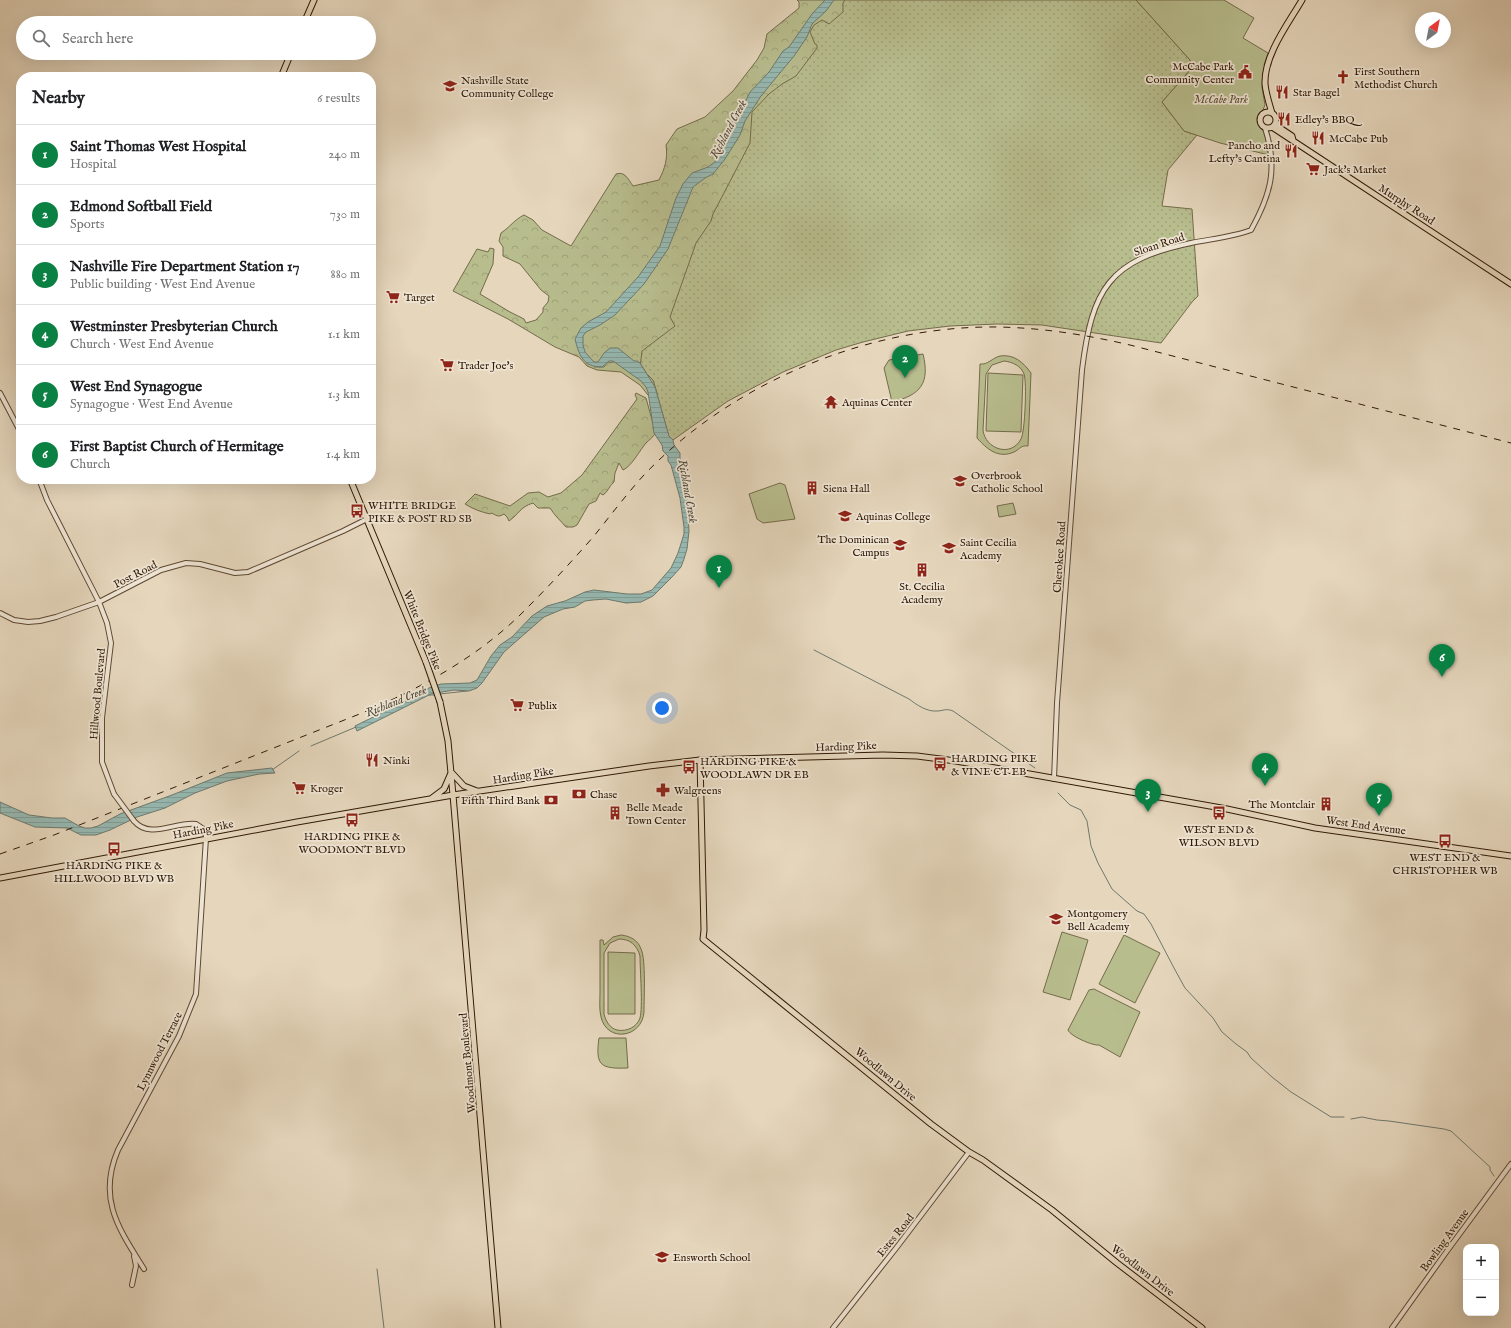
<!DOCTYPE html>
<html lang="en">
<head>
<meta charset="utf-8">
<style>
  :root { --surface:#fff; --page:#f6f6f6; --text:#202124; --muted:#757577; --line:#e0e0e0; --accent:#0b8043 }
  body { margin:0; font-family:"IM FELL English",serif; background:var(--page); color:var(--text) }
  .controls { position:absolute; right:12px; bottom:12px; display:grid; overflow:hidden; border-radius:8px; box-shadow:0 4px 16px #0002 }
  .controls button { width:36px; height:36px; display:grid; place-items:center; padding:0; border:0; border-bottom:1px solid var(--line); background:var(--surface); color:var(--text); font:20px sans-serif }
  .compass { position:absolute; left:1415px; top:12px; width:36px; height:36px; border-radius:50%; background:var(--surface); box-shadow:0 4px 16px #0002; rotate:32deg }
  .you { position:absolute; left:662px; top:708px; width:14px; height:14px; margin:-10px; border:3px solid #fff; border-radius:50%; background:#1a73e8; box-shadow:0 0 0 6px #1a73e833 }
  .badge { display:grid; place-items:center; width:26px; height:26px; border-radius:50%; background:var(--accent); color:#fff; font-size:13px; font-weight:700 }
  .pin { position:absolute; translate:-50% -33px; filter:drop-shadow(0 1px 2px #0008) }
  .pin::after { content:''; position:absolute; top:21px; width:14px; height:12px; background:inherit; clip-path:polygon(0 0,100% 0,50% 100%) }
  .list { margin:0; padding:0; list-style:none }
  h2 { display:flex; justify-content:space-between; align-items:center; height:52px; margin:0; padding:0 16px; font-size:17px }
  h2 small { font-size:13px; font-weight:400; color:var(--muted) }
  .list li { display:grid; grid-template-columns:26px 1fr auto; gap:12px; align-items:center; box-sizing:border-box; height:60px; padding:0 16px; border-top:1px solid var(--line) }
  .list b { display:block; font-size:15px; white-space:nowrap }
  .list p { margin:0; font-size:13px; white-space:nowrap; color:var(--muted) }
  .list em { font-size:13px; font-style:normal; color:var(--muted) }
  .icon { flex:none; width:22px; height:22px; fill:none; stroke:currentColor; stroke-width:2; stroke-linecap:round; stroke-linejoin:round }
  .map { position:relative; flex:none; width:1511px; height:1328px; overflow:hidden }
  .search { position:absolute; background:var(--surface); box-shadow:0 4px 16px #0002; left:16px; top:16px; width:360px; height:44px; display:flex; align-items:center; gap:10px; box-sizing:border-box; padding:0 14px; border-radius:22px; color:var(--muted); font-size:15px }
  .panel { position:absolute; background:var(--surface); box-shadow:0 4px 16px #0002; left:16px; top:72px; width:360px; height:412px; border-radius:16px }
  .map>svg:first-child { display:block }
  .grass { fill:url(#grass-dots); stroke:#746b4a }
  .forest { fill:url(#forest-crowns); stroke:#746b4a }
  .park { fill:#b8bd8e; stroke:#746b4a; fill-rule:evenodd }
  .water { fill:url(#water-rules); stroke:#6e796d }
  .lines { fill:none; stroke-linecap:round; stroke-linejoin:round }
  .stream { stroke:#6e796d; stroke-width:1 }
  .minor-casing { stroke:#5e4833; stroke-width:6 }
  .major-casing { stroke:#311905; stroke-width:7 }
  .minor { stroke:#eee4d3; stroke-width:4 }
  .major { stroke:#e5d6bc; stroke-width:5 }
  .rail { stroke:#311905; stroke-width:1; stroke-dasharray:7 7; stroke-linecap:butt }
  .minor-bridge-casing { stroke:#5e4833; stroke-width:6; stroke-linecap:butt }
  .major-bridge-casing { stroke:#311905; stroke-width:7; stroke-linecap:butt }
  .minor-bridge { stroke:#eee4d3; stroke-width:4 }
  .major-bridge { stroke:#e5d6bc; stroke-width:5 }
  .labels { text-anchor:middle; stroke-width:3.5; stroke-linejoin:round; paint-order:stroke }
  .poi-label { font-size:11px; fill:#311905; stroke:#eee4d3; text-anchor:start }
  .park-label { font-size:11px; font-style:italic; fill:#5a4a2e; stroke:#eee4d3 }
  .street-label { font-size:11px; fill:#311905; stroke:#eee4d3 }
  .water-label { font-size:12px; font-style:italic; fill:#4f4939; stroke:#eee4d3 }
</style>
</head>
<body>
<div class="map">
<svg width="1511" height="1328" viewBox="0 0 1511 1328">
  <defs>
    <pattern id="grass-dots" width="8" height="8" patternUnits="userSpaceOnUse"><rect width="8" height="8" fill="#b8bd8e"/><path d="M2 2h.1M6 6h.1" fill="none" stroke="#9fa279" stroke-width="1.8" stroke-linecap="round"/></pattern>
    <pattern id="forest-crowns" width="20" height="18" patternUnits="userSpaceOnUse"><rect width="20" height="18" fill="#b8bd8e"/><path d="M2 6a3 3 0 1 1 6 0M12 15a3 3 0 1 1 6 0" fill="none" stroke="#9fa279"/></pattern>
    <pattern id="water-rules" width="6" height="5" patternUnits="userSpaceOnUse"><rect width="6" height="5" fill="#96b9b2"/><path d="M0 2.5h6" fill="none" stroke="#829e98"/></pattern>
  </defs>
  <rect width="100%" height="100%" fill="#e5d6bc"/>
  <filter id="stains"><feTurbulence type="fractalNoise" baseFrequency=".005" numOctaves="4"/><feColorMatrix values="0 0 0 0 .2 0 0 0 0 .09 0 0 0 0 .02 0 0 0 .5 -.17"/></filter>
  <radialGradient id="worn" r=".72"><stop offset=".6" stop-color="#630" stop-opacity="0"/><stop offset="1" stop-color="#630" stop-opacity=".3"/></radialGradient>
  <path class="grass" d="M834,0h302l54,60 2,8 -30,34 22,29 13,4 -29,35 -6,36 30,3 6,87 -6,6 -31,41 -119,-18 -45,-1 -47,2 -42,5 -45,11 -27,8 -53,22 -55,29 -55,39 -4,-3 -14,-50 -15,-24 -58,-23 163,-219 67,-97z"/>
  <path class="forest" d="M797,0h48l-2,3v9l-14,12 -7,-4 -8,5 -4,7 5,12 2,1v3l-21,28 -14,8 -13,10 -17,18 -2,31 -37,71 -2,7 -15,22 -26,74 5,9 -33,25 -2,16 13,13 4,13 -9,2 -8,-10 -19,-13 -24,-2 -10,-4 -8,-9 -24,-10 -47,-28 -55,-28 24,-42 11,3 2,-4 4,1 -1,15 -13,30 30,18 14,7 2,4 10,-3 7,-8v-4l5,-6 1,-6 -8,-6 -21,-26 -17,-8v-9l-4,-6 2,-8c9,-6 13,-13 23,-18l9,5 9,10 29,16 45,-72c9,-3 12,5 17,12l26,-6c6,-12 9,-21 7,-35l11,-16 28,-12 28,-26 24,-31 7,-12 3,-14 32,-26v-6z
    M636,393l10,5 8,29 1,7c-3,4 -6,6 -9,9 -6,7 -15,24 -23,27l-4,-7 -4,10 -1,9c-5,4 -6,10 -11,13l-3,-2 -4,8 -7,3 -12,21 -4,2h-7c-6,-7 -11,-11 -16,-19h-12l-5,-5c-13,4 -14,11 -24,18l-2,-4 -3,-3c-7,4 -7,1 -13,-1l-1,1c-9,-2 -17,-5 -25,-10l10,-10 35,12 18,-13 11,-1 9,5 13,-4 21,-18 55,-76 -2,-4z"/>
  <path class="park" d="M1136,0h88l30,18 -11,20 25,15 -4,12h1l-3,22 3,18 -5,12 5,17 4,21 -49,-12 -36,-12 -22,-29 30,-34 -2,-8z
    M923,354c7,29 -2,41 -31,48l-8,-34 5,-8z
    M1000,356c14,-2 23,6 31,17l-3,73c-7,-1 -8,3 -14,6 -16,7 -27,-3 -37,-14l3,-74c8,1 12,-6 20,-8zM1004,361c9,1 17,5 20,13 3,8 1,58 -3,65 -10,19 -36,10 -38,-9l3,-56 6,-9z
    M988,373l35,2 -2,57 -35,-1z
    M780,483l5,2 10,34 -32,4 -6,-4 -8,-25z
    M1013,503l3,11 -17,3 -2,-11z
    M1062,932l26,8 -18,60 -27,-8z
    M621,935c9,1 17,5 20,14 5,10 3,49 3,63 -2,26 -37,31 -43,5 -2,-8 -1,-17 -1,-25 0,-17 0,-35 0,-52h3l1,5 9,-8zM619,939c11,0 18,6 21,17 0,14 3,51 0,62 -3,9 -13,14 -23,12 -7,-2 -11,-8 -13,-16v-61l6,-10z
    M1124,935l36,18 -25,50 -36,-19z
    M608,952l27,1v61h-27z
    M1094,989l46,23 -20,45 -21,-12c-6,1 -29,-9 -31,-15l21,-40z
    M599,1038h27l2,30c-27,1 -33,-2 -29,-30z"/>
  <path class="water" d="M825,0h9l-8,11 -14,13 -5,13 -13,19 -33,40 -16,25 -5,14 -15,24 -12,15 -8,4 -12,9 -25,62 -24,35 -29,31 -15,10 -14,7 -3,4v9l2,7 9,10h4l6,-9 6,-5h8l16,13h3l3,2 15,24 14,49 4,4 1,5 6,8v15l7,31 2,32 -2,18 -3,10 -3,8 -9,10 -19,19 -12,6 -15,1 -20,-4 -13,1 -8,1 -10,6 -12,2 -19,8 -40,35 -22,31 -5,5 -8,3 -15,-1 -23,4 -74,37 -2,-5 59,-29 15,-9 12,-4 29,-1 7,-3 14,-24 9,-11 12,-8 20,-21 15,-10 18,-5 20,-9 9,-2 33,4h14l11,-4 19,-22 7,-15 6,-19v-7l-4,-29 -9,-33 -3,-4v-5l-5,-5 -1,-6 -8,-12 -6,-41 -2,-5 -5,-6 -28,-20h-4l-7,6c-19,0 -23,-12 -27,-28l6,-11 7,-6 18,-10 32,-35 22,-31 16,-48 7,-14 9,-11 16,-6 7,-5 12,-19 5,-14 18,-37 19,-20 14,-21 6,-4 23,-33z
    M272,768l3,5 -16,1 -32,7 -32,12 -30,15 -28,9 -27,13 -14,5h-15l-14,-7 -32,-1 -35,-14v-11l29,13 23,3h13l14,8 6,2h6l7,-2 22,-12 52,-19 55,-22z"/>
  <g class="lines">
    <path class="stream" d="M608,363l6,-1
      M594,367h10l2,-2
      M814,650l95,49c8,6 18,13 28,12 6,0 9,-3 16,0l82,57
      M440,694l27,-3
      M428,695h7
      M311,746l45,-19
      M272,770l27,-19
      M1058,793l12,12 11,5 6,11 4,25 7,17 14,26 25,22 7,3 7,10 23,44 11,20 28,30 9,14 14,12 11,8 4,6 21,19 19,15 40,25h13
      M1351,1119l11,-2 15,3 12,1 55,8 7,2 39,36v3l4,6
      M377,1269l7,59"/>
    <g class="minor-casing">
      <path id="minor" d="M0,393l21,40
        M39,479l8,21 52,102 8,21 4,20 -9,75v44l12,32
        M0,613l14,7 14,2 12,-1 16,-4 43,-15 62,-32 25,-7 14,1 35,9 13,-1 95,-41 24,-12
        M1054,779l3,-76 25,-333c10,-81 27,-110 109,-127 20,-4 42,-6 60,-13 20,-36 27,-62 14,-102
        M134,821c16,19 42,0 62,3l9,6 1,8 -10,156 -17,42 -61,114c-21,49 1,79 26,119
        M132,1285l4,-19 -2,-10
        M833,1328l64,-81 72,-95
        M1392,1328l55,-77 64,-87"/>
    </g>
    <g class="major-casing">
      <path id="major" d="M304,23l10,-23
        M281,77l10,-24
        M1260 120a8 8 0 1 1 16 0a8 8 0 1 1-16 0Z
        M1272,113c-3,-10 -6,-19 -7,-29 -1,-29 23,-60 37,-84
        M1276,122l4,6 12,8 1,4
        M1272,127l239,157
        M350,479l76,183
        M440,702l8,39 5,54 45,533
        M700,760l4,170 -1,9 228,185 38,28 14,8 69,50 65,53 85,65
        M452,773l12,13 13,5
        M432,798l12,-9 7,-16
        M0,878l297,-56 156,-27 196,-29 51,-6 183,-5 34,1 39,5 271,48 88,19 196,28"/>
    </g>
    <use href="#minor" class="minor"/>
    <use href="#major" class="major"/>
    <path class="rail" d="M0,854l54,-19 303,-120c63,-26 124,-59 172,-109 22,-22 44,-46 65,-70 16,-20 32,-41 49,-60 89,-94 227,-151 356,-149 45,1 88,8 131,18l381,98"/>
    <g class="minor-bridge-casing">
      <path id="minor-bridge" d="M114,794l20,27"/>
    </g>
    <g class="major-bridge-casing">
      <path id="major-bridge" d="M426,662l14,40"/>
    </g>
    <use href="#minor-bridge" class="minor-bridge"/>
    <use href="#major-bridge" class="major-bridge"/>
  </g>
  <defs>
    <g id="civic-bare" transform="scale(1.08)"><path d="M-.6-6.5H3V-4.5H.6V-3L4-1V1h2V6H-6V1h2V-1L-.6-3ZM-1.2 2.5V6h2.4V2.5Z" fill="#8f2418" stroke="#eee4d3" stroke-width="2.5" paint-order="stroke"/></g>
    <g id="church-bare" transform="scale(1.08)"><path d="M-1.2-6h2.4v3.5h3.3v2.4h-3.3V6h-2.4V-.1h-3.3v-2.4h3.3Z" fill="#8f2418" stroke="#eee4d3" stroke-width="2.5" paint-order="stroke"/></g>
    <g id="university-bare" transform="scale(1.08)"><path d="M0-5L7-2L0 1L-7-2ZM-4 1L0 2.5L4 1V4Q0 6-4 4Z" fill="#8f2418" stroke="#eee4d3" stroke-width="2.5" paint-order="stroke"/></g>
    <g id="restaurant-bare" transform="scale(1.08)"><path d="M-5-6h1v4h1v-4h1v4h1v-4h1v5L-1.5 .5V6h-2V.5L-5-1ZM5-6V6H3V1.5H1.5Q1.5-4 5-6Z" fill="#8f2418" stroke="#eee4d3" stroke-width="2.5" paint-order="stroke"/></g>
    <g id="supermarket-bare" transform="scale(1.08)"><path d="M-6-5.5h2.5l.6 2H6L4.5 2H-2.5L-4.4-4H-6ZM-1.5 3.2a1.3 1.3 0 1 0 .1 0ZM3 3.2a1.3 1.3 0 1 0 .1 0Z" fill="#8f2418" stroke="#eee4d3" stroke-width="2.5" paint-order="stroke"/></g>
    <g id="temple-bare" transform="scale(1.08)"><path d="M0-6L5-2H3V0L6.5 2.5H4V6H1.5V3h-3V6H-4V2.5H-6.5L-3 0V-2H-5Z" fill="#8f2418" stroke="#eee4d3" stroke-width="2.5" paint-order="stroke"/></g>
    <g id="school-bare" transform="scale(1.08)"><path d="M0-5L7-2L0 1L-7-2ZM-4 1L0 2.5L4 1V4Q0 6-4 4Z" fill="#8f2418" stroke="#eee4d3" stroke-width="2.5" paint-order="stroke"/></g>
    <g id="building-bare" transform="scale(1.08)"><path d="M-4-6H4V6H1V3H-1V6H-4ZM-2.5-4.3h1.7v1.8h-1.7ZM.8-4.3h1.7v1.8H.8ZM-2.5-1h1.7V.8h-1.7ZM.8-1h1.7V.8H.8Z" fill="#8f2418" stroke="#eee4d3" stroke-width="2.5" paint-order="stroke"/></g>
    <g id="bus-bare" transform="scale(1.08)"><path d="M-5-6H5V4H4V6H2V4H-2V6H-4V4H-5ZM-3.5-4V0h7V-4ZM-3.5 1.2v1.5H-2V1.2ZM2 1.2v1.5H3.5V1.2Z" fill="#8f2418" stroke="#eee4d3" stroke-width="2.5" paint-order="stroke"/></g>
    <g id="pharmacy-bare" transform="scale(1.08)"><path d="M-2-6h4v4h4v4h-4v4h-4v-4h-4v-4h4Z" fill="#8f2418" stroke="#eee4d3" stroke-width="2.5" paint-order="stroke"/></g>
    <g id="bank-bare" transform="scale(1.08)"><path d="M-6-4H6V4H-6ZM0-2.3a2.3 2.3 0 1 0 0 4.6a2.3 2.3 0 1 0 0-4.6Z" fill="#8f2418" stroke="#eee4d3" stroke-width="2.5" paint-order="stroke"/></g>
  </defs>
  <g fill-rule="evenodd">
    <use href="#civic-bare" x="1245" y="72"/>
    <use href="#church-bare" x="1343" y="77"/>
    <use href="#university-bare" x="450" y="86"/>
    <use href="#restaurant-bare" x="1282" y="92"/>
    <use href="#restaurant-bare" x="1284" y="119"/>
    <use href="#restaurant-bare" x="1318" y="138"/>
    <use href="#restaurant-bare" x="1291" y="151"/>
    <use href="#supermarket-bare" x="1313" y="169"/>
    <use href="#supermarket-bare" x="393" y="297"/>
    <use href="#supermarket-bare" x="447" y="365"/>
    <use href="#temple-bare" x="831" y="402"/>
    <use href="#school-bare" x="960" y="481"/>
    <use href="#building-bare" x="812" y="488"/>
    <use href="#bus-bare" x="357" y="511"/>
    <use href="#university-bare" x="845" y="516"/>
    <use href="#school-bare" x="900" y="545"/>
    <use href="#school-bare" x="949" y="548"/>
    <use href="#building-bare" x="922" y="570"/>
    <use href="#supermarket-bare" x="517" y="705"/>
    <use href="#restaurant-bare" x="372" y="760"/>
    <use href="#bus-bare" x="940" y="764"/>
    <use href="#bus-bare" x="689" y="767"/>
    <use href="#supermarket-bare" x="299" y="788"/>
    <use href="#pharmacy-bare" x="663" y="790"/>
    <use href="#bank-bare" x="579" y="794"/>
    <use href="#bank-bare" x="551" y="800"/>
    <use href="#building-bare" x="1326" y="804"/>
    <use href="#building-bare" x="615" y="813"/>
    <use href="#bus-bare" x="1219" y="813"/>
    <use href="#bus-bare" x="352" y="820"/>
    <use href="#bus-bare" x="1445" y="841"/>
    <use href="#bus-bare" x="114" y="849"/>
    <use href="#school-bare" x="1056" y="919"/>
    <use href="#school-bare" x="662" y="1257"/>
  </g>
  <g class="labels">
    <g class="poi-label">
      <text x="1234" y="70" text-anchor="end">McCabe Park<tspan x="1234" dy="13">Community Center</tspan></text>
      <text x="1354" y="75">First Southern<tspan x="1354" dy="13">Methodist Church</tspan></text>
      <text x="461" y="84">Nashville State<tspan x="461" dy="13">Community College</tspan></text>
      <text x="1293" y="96">Star Bagel</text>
      <text x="1295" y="123">Edley's BBQ</text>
      <text x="1329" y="142">McCabe Pub</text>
      <text x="1280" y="149" text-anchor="end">Pancho and<tspan x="1280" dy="13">Lefty's Cantina</tspan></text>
      <text x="1324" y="173">Jack's Market</text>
      <text x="404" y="301">Target</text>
      <text x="458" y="369">Trader Joe's</text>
      <text x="842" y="406">Aquinas Center</text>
      <text x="971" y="479">Overbrook<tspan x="971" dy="13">Catholic School</tspan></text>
      <text x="823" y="492">Siena Hall</text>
      <text x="368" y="509">WHITE BRIDGE<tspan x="368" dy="13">PIKE &amp; POST RD SB</tspan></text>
      <text x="856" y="520">Aquinas College</text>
      <text x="889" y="543" text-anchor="end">The Dominican<tspan x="889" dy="13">Campus</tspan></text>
      <text x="960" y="546">Saint Cecilia<tspan x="960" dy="13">Academy</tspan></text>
      <text x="922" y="590" text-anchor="middle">St. Cecilia<tspan x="922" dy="13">Academy</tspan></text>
      <text x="528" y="709">Publix</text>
      <text x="951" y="762">HARDING PIKE<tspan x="951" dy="13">&amp; VINE CT EB</tspan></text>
      <text x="383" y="764">Ninki</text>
      <text x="700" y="765">HARDING PIKE &amp;<tspan x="700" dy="13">WOODLAWN DR EB</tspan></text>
      <text x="310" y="792">Kroger</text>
      <text x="674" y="794">Walgreens</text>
      <text x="590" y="798">Chase</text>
      <text x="540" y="804" text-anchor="end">Fifth Third Bank</text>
      <text x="1315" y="808" text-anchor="end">The Montclair</text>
      <text x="626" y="811">Belle Meade<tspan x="626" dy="13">Town Center</tspan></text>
      <text x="1219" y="833" text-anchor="middle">WEST END &amp;<tspan x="1219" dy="13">WILSON BLVD</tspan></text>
      <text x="352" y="840" text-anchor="middle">HARDING PIKE &amp;<tspan x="352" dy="13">WOODMONT BLVD</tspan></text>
      <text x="1445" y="861" text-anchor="middle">WEST END &amp;<tspan x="1445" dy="13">CHRISTOPHER WB</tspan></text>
      <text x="114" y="869" text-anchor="middle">HARDING PIKE &amp;<tspan x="114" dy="13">HILLWOOD BLVD WB</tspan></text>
      <text x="1067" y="917">Montgomery<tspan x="1067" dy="13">Bell Academy</tspan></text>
      <text x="673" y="1261">Ensworth School</text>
    </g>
    <g class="park-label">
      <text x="1221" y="103">McCabe Park</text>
    </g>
    <g class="street-label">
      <text transform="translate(1407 204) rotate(33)" y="4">Murphy Road</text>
      <text transform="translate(1159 244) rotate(-18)" y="4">Sloan Road</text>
      <text transform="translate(1059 557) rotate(-86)" y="4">Cherokee Road</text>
      <text transform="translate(135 574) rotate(-27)" y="4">Post Road</text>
      <text transform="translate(423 630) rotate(68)" y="4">White Bridge Pike</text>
      <text transform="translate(97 694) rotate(-85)" y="4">Hillwood Boulevard</text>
      <text transform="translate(846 746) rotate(-2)" y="4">Harding Pike</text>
      <text transform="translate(523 775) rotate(-9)" y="4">Harding Pike</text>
      <text transform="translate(1366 825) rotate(8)" y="4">West End Avenue</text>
      <text transform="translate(203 829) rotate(-11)" y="4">Harding Pike</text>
      <text transform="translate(159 1051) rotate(-63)" y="4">Lynnwood Terrace</text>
      <text transform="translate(467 1063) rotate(-95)" y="4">Woodmont Boulevard</text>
      <text transform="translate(886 1074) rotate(40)" y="4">Woodlawn Drive</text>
      <text transform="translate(895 1235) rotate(-51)" y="4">Estes Road</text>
      <text transform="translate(1444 1240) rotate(-54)" y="4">Bowling Avenue</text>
      <text transform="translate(1143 1270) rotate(38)" y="4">Woodlawn Drive</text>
    </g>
    <g class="water-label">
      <text transform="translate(728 129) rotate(-62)" y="4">Richland Creek</text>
      <text transform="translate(688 491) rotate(80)" y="4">Richland Creek</text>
      <text transform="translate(396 701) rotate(-22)" y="4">Richland Creek</text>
    </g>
  </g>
  <rect width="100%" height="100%" filter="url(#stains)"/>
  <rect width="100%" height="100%" fill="url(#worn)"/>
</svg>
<div class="controls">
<button>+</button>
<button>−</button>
</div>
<svg class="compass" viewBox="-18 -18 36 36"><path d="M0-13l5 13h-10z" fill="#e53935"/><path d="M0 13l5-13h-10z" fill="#757577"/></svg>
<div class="you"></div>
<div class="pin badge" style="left:719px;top:588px">1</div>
<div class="pin badge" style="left:905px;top:378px">2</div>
<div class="pin badge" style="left:1148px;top:812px">3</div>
<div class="pin badge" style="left:1265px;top:786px">4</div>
<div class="pin badge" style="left:1379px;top:816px">5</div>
<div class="pin badge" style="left:1442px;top:677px">6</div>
<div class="search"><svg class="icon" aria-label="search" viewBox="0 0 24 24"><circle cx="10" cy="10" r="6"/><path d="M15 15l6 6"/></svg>Search here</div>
<section class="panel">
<h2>Nearby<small>6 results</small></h2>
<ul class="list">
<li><span class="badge">1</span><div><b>Saint Thomas West Hospital</b><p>Hospital</p></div><em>240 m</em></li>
<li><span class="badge">2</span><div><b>Edmond Softball Field</b><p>Sports</p></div><em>730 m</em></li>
<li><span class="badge">3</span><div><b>Nashville Fire Department Station 17</b><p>Public building · West End Avenue</p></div><em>880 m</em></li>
<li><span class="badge">4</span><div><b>Westminster Presbyterian Church</b><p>Church · West End Avenue</p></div><em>1.1 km</em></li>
<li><span class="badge">5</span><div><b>West End Synagogue</b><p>Synagogue · West End Avenue</p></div><em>1.3 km</em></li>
<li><span class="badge">6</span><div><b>First Baptist Church of Hermitage</b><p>Church</p></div><em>1.4 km</em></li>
</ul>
</section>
</div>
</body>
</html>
